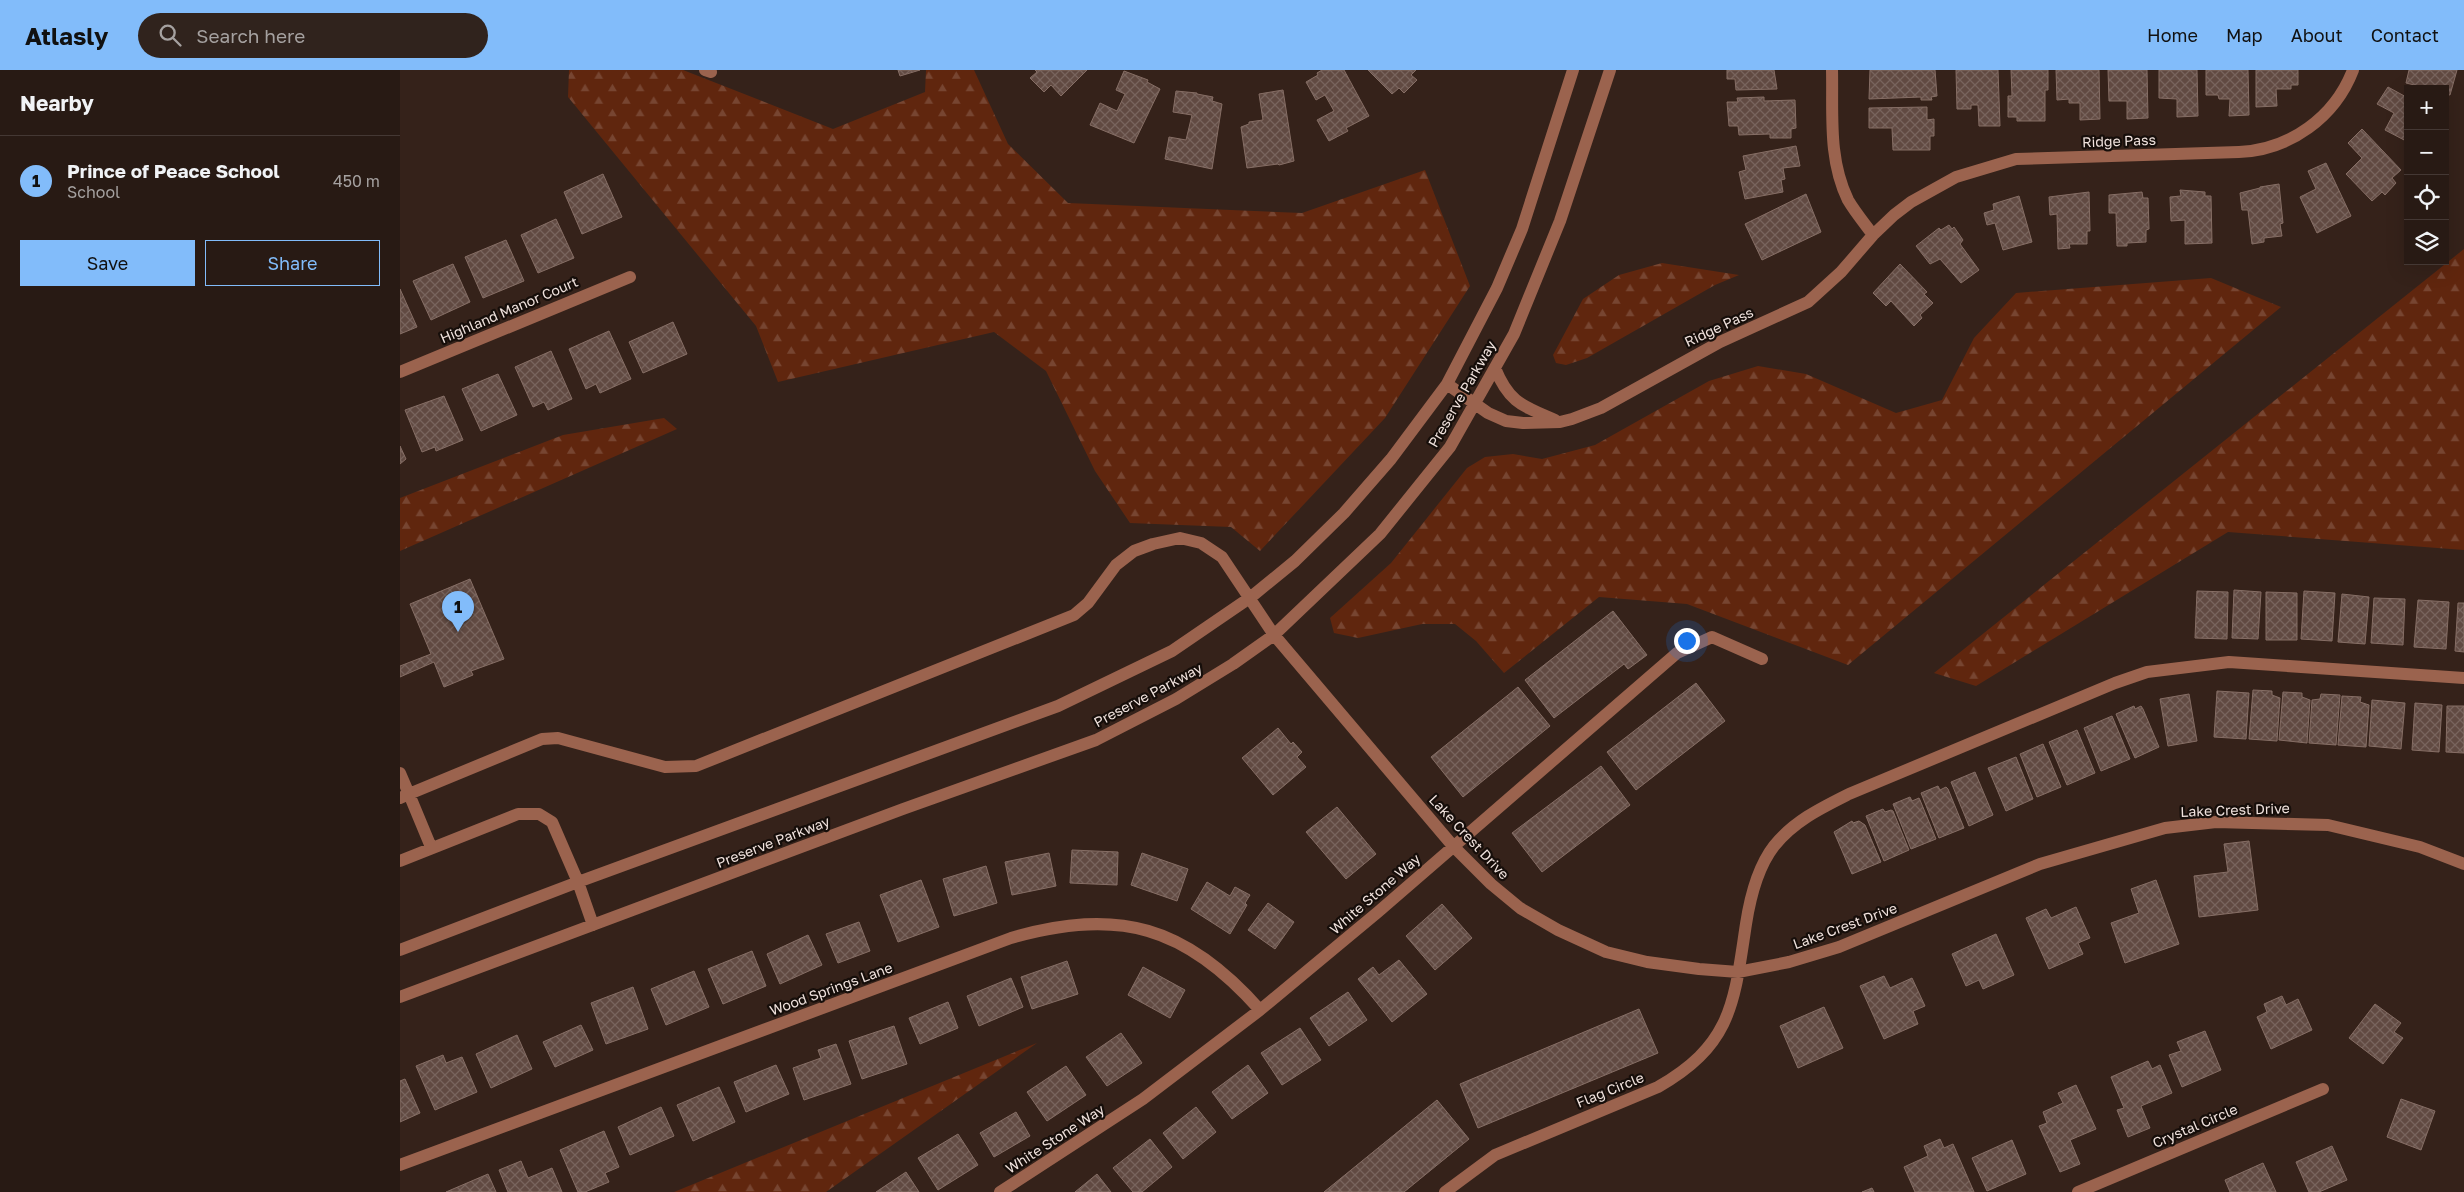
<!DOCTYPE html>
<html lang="en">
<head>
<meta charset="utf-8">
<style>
  :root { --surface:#281a14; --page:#30231d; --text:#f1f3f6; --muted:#a5a1a0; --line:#443834; --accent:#82bcfa }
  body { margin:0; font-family:"Golos Text",sans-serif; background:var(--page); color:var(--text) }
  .controls { position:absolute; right:15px; top:15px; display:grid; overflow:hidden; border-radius:0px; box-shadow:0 5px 20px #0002 }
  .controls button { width:45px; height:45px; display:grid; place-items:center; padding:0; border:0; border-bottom:1px solid var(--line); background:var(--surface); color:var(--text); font:25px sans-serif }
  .you { position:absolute; left:1286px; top:570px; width:18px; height:18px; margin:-12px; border:4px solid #fff; border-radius:50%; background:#1a73e8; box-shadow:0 0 0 8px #1a73e833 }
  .badge { display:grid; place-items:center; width:32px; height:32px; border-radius:50%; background:var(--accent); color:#111; font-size:16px; font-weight:700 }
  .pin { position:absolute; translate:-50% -41px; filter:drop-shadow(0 1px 2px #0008) }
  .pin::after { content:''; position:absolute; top:26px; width:18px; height:15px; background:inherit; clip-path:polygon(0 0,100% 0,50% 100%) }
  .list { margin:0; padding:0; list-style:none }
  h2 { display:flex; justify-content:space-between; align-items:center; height:65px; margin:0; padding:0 20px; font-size:21px }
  h2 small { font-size:16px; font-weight:400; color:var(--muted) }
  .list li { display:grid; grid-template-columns:32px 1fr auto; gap:15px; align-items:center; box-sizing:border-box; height:90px; padding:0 20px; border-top:1px solid var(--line) }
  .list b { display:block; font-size:19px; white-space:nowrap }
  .list p { margin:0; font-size:16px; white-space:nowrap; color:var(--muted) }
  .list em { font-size:16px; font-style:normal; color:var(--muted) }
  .actions { display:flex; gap:10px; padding:15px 20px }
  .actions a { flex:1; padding:11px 0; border:1px solid var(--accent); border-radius:0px; text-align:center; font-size:18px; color:var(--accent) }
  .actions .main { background:var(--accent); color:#111 }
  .icon { flex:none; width:28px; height:28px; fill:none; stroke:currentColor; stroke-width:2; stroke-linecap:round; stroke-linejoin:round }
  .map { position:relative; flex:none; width:2064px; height:1122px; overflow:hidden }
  header { display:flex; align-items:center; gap:30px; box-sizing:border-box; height:70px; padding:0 25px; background:var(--accent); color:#111 }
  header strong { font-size:24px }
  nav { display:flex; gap:28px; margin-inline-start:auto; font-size:18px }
  .search { width:350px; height:45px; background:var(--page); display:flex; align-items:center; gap:12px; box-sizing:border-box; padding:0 18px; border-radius:28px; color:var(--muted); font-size:19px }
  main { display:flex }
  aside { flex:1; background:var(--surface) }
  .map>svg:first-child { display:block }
  .forest { fill:url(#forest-firs) }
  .building { fill:url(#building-cross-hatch); stroke:#866e65 }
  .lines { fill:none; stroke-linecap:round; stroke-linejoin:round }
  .minor { stroke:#9b634e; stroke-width:12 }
  .labels { text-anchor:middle; stroke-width:4.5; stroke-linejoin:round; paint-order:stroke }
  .street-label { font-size:14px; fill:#f0e2dd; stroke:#160e0a }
</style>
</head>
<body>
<header>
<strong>Atlasly</strong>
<div class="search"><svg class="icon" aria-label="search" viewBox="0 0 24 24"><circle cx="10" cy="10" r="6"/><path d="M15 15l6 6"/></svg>Search here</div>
<nav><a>Home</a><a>Map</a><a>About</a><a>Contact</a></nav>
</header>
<main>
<aside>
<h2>Nearby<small></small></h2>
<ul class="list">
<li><span class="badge">1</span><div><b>Prince of Peace School</b><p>School</p></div><em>450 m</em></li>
</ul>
<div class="actions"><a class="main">Save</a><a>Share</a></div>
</aside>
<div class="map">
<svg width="2064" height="1122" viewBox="0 0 2064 1122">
  <defs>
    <pattern id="forest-firs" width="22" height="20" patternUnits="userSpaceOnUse" patternTransform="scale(1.25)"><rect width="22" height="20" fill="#60260e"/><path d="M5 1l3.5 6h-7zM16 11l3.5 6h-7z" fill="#774531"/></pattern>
    <pattern id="building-cross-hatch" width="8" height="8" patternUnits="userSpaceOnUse" patternTransform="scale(1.25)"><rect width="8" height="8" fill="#614a42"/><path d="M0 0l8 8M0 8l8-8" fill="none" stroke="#78645d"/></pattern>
  </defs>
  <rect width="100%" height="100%" fill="#35221a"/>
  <path class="forest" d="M169,0h114l150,59 92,-37 1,-22h48l34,74 60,59 234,10 123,-43 45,116 -85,132 -125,133 -29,-24 -101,-4 -35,-52 -49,-100 -52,-39 -216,50 -22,-56 -188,-229z
    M2064,179v301l-236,-18 -252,154 -42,-13z
    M1262,193l77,12 -24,10 -128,73 -21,7 -10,-2 -3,-8 30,-56 36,-24z
    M1811,208l70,29 -433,358 -161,-61 -88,-7 -95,76 -28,-32 -21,-17h-33l-64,14 -24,-5 -4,-15 61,-55 76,-95 18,-11 28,-3 29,5 53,-14 114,-64 49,-15 48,8 90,39 46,-13 32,-62 42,-45z
    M264,348l13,11 -277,122v-53l163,-63z
    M637,973l-211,149h-152z"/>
  <path class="building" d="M498,0h22l-20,6z
    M635,0h52l-26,26 -10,-11 -7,7 -14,-14 7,-6z
    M922,0h22l25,46 -23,12 2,3 -19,10 -12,-21 17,-9 -9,-16 -9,5 -10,-18 12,-7 -1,-2z
    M968,0h48l-5,5 6,5 -13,13 -5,-5 -7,6z
    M1327,0h47l3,19 -41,1 -1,-11h-8z
    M1470,0h65l2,26 -6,1 1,3h-11v-3l-52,2z
    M1556,0h42l2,56h-21l-1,-21h-7v4h-14z
    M1611,0h37v20h-3v31h-28v-4h-9v-21h4z
    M1656,0h43l1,49 -20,1v-17h-11v-4l-12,1z
    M1708,0h39l1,48 -21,1v-18h-18z
    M1759,0h38l1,46 -21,1v-18l-18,-1z
    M1806,0h42l1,45 -20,1 1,-17h-11l-1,-4h-12z
    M1856,0h42v15h-7v4h-15l1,17 -21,1z
    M2009,0h48l-7,25 -5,-1v-5h-14l-25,-6z
    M724,1l24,9 -1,2 13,7 -26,54 -44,-18 10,-22 17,8 8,-17 -9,-4z
    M1988,17l20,11v44l-23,-12 9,-17 -17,-9z
    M883,20l11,71 -15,4 -1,-1 -31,4 -6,-41 8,-3v-2l14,-2 -4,-26z
    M776,21l21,2v1l16,3 -1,4 10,3 -10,65 -47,-10 4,-22 17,3 6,-25 -19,-3z
    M1364,27v4l31,-1 1,28 -5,1v9h-21v-4l-31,1 -1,-9h-9l-2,-24h11l-1,-4z
    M1527,37v13l7,-1v17h-4v14h-37l-1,-22h-23v-20z
    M1962,59l39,41 -9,8 4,5 -11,12 -3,-3 -10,9 -26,-27 16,-16 -14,-15z
    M1396,76l4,20 -17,2 2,11 -4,1 2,12 -38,7 -6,-27 7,-2 -3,-14z
    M1926,93l25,53 -34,17 -17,-36 16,-8 -8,-18z
    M203,104l19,43 -40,17 -18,-42z
    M1879,114l4,39 -3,1 2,12 -18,2v4l-12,2 -4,-34h-6l-2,-17 20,-5v-1z
    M1780,120l25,2v4h6l1,47 -27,1v-24l-14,1 -1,-24 11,-1z
    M1689,122l1,39h-3v13h-18l1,4 -12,1 -1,-35 -7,1 -1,-18z
    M1742,122l1,6h5l1,31 -3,1v12l-19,1v3h-10l-1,-33h-7v-18z
    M1406,124l15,38 -59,28 -17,-36z
    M1619,126l13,46 -29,8 -8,-27 -8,2 -3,-12 10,-3 -1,-6z
    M156,149l18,39 -36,15 -17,-38z
    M1549,155l3,4 2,-2 9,13 -3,4 19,26 -18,13 -21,-24 -10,5 -14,-18 23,-18 2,2z
    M106,170l18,41 -41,17 -18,-41z
    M53,194l17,38 -39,18 -18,-39z
    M1500,194l27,28 -3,2 9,9 -13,12 2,3 -8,8 -23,-25 -5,5 -13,-13z
    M0,219l17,38 -17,7z
    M273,252l14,32 -44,19 -14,-31z
    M209,261l22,48 -31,14 -4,-9 -10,5 -17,-40z
    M151,281l21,48 -24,11 -4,-8 -11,5 -18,-40z
    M98,304l19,41 -36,16 -19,-42z
    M44,326l19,44 -27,11 -1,-4 -13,5 -17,-42z
    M0,376l6,13 -6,5z
    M70,509l34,80 -33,12 2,4 -29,12 -10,-25 -34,15v-11l31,-12 -21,-50z
    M1834,520l27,2 -3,47 -26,-1z
    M1797,521l31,1 -1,47 -32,-1z
    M1904,521l31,2 -3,48 -31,-2z
    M1866,522l31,1v47h-31z
    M1942,524l27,3 -4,47 -27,-2z
    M1974,528l31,1 -2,46 -32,-2z
    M2018,530l31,2 -3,47 -32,-2z
    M2058,533h6v49l-9,-1z
    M1213,541l34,44 -19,14 -4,-5 -70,54 -29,-38z
    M1296,613l29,38 -89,69 -29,-38z
    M1118,617l32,39 -87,71 -32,-40z
    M1853,620l19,1v4l8,3 -3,43 -28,-2z
    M1817,621l32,2 -3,46 -32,-2z
    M1883,622l19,1v4l8,3 -3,43 -28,-3z
    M1789,624l8,47 -29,5 -8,-47z
    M1921,624l19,1 -4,50 -27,-2 3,-43 8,-1z
    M1942,626l19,1 -1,5 9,3 -3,42 -28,-2z
    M1972,630l33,3 -4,46 -32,-3z
    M2015,633l27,2 -3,47 -27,-2z
    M1734,636l1,3 6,-3 2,3 16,38 -24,11 -19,-44z
    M2047,636h17v47l-18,-1z
    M1712,646l18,43 -29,12 -17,-43z
    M878,658l13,16 2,-2 9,10 -5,5 9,10 -33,28 -31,-37z
    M1677,660l18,43 -28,12 -18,-43z
    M1643,674l18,43 -24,10 -17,-43z
    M1616,687l17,42 -27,12 -18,-43z
    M1201,696l29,39 -88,67 -30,-39z
    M1575,702l18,43 -24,11 -18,-44z
    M1538,716l2,4 6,-3 2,2 16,39 -25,10 -18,-45z
    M1510,727l2,4 7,-3 1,2 16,39 -25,10 -18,-45z
    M937,737l39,47 -30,25 -40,-47z
    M1483,739l2,3 6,-2 2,1 16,39 -25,11 -18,-45z
    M1452,751l1,2 6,-2 6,4 16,37 -29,12 -18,-42z
    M1849,771l9,69 -59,7 -5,-41 34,-4 -4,-28z
    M672,780l46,2 -1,33 -47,-2z
    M649,783l7,33 -44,9 -7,-33z
    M742,783l46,16 -11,32 -46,-16z
    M586,796l11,37 -43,13 -11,-37z
    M521,810l18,47 -41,15 -18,-47z
    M1756,810l23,64 -54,19 -14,-40 28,-10 -8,-24z
    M807,812l23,14 5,-9 15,8 -5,8 2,2 -17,29 -39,-25z
    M868,833l26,19 -19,27 -27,-19z
    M1042,834l30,34 -37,32 -29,-34z
    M1676,837l14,31 -12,5 5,11 -34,15 -23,-51 20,-9 5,9z
    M459,852l11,29 -32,12 -12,-29z
    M1596,864l18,41 -31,14 -4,-9 -13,6 -14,-32z
    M408,865l14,30 -42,19 -13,-30z
    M352,881l14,35 -43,18 -15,-35z
    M999,890l28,34 -35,28 -34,-43 15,-12 6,8z
    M667,891l11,33 -46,15 -11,-32z
    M743,897l42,23 -15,28 -42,-23z
    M294,901l15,36 -43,18 -15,-36z
    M1484,906l6,12 22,-10 13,28 -12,5 5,13 -34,15 -24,-53z
    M611,908l12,29 -44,19 -12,-30z
    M233,917l15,42 -42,15 -15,-41z
    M948,922l19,28 -38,26 -19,-28z
    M1882,926l4,9 12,-6 14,31 -41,19 -14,-32 10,-5 -3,-8z
    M548,932l10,26 -38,16 -11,-26z
    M1975,934l26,19 -7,9 9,6 -20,26 -34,-26z
    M1424,937l19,41 -45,20 -18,-42z
    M1239,939l19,44 -180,75 -18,-44z
    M181,955l12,25 -38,17 -12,-25z
    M494,956l13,38 -45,15 -13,-38z
    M900,958l21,32 -39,25 -21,-32z
    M1805,961l16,39 -39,17 -13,-32 12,-4 -4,-9z
    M721,963l21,30 -35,23 -21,-29z
    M117,965l15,34 -41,19 -15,-34z
    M436,974l15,40 -47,16 -11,-32 28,-10 -3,-8z
    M43,985l3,8 16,-6 15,35 -42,18 -19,-44z
    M1748,991l4,8 8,-4 12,28 -31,13 9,22 -22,9 -11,-27 7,-2 -13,-31z
    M376,995l13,29 -43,18 -12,-30z
    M848,995l20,28 -36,26 -20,-27z
    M666,996l20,29 -39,26 -20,-29z
    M5,1009l15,34 -20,9v-41z
    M1676,1015l20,44 -26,11 10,24 -20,8 -21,-46 8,-3 -4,-11 20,-9 -5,-10z
    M319,1017l16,35 -42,19 -16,-36z
    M2001,1029l34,12 -14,39 -34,-13z
    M1037,1030l32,39 -65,53h-80z
    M261,1037l13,29 -44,19 -12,-28z
    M796,1037l20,25 -33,27 -20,-26z
    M616,1042l14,24 -36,21 -14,-24z
    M204,1061l15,36 -14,6 4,9 -24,10h-7l-18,-42z
    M558,1064l20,31 -40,25 -20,-32z
    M750,1069l22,28 -30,25h-9l-20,-24z
    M1540,1069l4,9 9,-4 21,48h-59l-11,-25 24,-11 -4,-10z
    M1612,1070l14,34 -39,17 -15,-33z
    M1932,1076l15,34 -28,12h-10l-13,-30z
    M121,1091l7,17 24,-10 10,24h-54l-9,-22z
    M1863,1093l13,29h-46l-5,-12z
    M506,1102l13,20h-43z
    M88,1104l8,18h-50z
    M697,1104l14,18h-36z
    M1472,1118l2,4h-12z"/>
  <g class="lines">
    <path class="minor" d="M305,0l6,2
      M1432,0c1,44 -4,89 16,130 7,12 17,24 25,35
      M1095,298c14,35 28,38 60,52
      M0,302l230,-95
      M1047,314l41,29 18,8 17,2 37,-1 12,-3 29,-11 119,-66 88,-40 33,-30 32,-37 21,-20 17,-13 45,-25 60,-18 223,-7c51,-2 96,-35 114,-82
      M0,703l9,21 -9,4
      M31,777l-22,-53 133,-55 16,-1 107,29 31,-1 378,-151 14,-12 28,-38 18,-14 19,-7 27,-6 21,5 21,14 52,78 179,211 38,38 29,24 38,22 48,22 41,10 52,7 39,3 51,-10 50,-15 201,-83 125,-36 51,-6 112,3 92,22 44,17
      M0,791l118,-47h21l13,8 26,60 15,43
      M0,880l178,-68 480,-176 114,-55 79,-54 44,-36 49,-48 47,-54 56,-75 50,-96 25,-59 51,-159
      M0,927l503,-188 193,-69 80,-41 57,-35 41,-29 106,-101 70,-87 64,-113 46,-113 50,-151
      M0,1095l611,-227c107,-31 175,-12 249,72
      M600,1122l143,-93 117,-89 118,-98 299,-259 35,-16 50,22
      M1045,1122l50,-37 163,-68c75,-43 76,-85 88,-163 4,-26 11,-56 28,-78 20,-25 47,-38 75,-52l266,-111 32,-11 82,-10 235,16
      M1678,1122l245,-103"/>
  </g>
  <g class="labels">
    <g class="street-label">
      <text transform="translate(1719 71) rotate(-2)" y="5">Ridge Pass</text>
      <text transform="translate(109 240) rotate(-23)" y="5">Highland Manor Court</text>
      <text transform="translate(1319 257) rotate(-25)" y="5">Ridge Pass</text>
      <text transform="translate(1062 324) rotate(-60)" y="5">Preserve Parkway</text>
      <text transform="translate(748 625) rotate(-28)" y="5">Preserve Parkway</text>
      <text transform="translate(1835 740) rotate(-2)" y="5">Lake Crest Drive</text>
      <text transform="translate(1069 767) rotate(47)" y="5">Lake Crest Drive</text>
      <text transform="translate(373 772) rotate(-21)" y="5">Preserve Parkway</text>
      <text transform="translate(975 824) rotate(-41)" y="5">White Stone Way</text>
      <text transform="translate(1445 856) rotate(-20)" y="5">Lake Crest Drive</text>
      <text transform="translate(431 919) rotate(-20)" y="5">Wood Springs Lane</text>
      <text transform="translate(1210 1020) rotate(-22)" y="5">Flag Circle</text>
      <text transform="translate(1795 1056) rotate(-23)" y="5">Crystal Circle</text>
      <text transform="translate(655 1069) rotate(-33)" y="5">White Stone Way</text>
    </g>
  </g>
</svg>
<div class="controls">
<button>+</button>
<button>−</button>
<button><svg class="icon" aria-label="locate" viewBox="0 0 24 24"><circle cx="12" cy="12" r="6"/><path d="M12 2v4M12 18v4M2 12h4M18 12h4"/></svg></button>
<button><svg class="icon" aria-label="layers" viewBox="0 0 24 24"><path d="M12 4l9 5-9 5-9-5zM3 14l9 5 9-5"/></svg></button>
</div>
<div class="you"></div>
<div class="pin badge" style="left:58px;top:562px">1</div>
</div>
</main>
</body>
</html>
